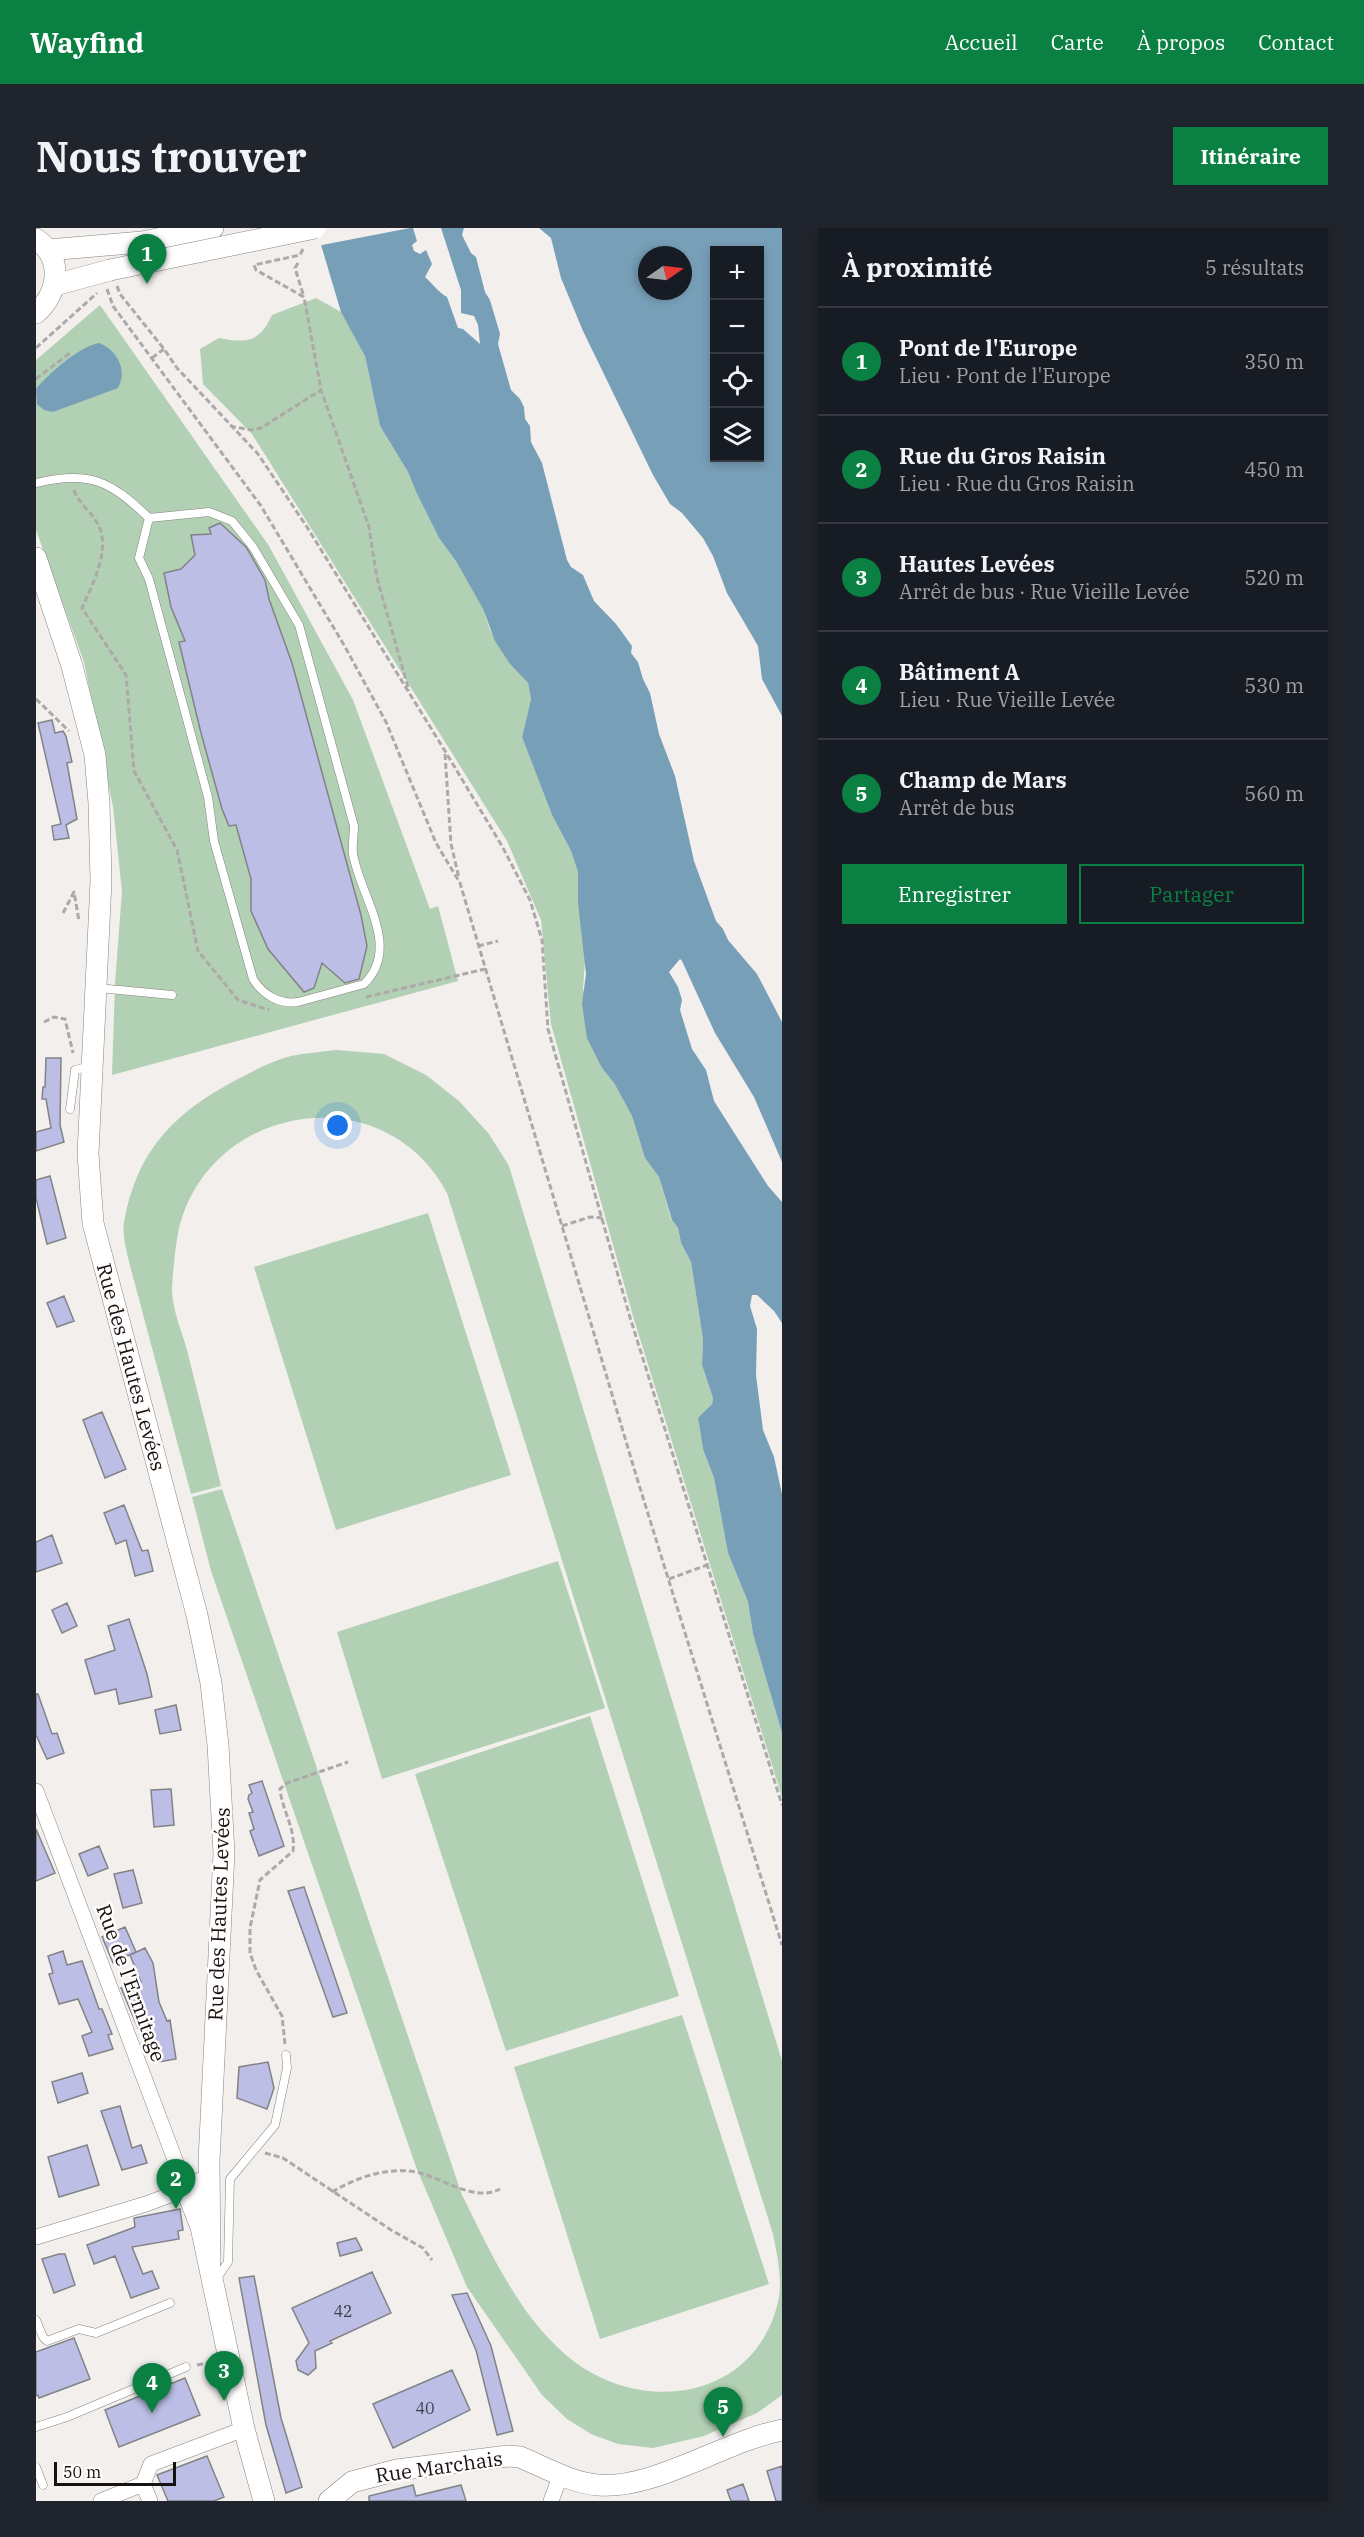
<!DOCTYPE html>
<html lang="fr">
<head>
<meta charset="utf-8">
<style>
  :root { --surface:#171b24; --page:#20242c; --text:#f1f3f6; --muted:#9ea1a6; --line:#363941; --accent:#0b8043 }
  body { margin:0; font-family:"IBM Plex Serif",serif; background:var(--page); color:var(--text) }
  .controls { position:absolute; right:18px; top:18px; display:grid; overflow:hidden; border-radius:0px; box-shadow:0 3px 9px #0003 }
  .controls button { width:54px; height:54px; display:grid; place-items:center; padding:0; border:0; border-bottom:2px solid var(--line); background:var(--surface); color:var(--text); font:30px sans-serif }
  .compass { position:absolute; left:602px; top:18px; width:54px; height:54px; border-radius:50%; background:var(--surface); box-shadow:0 3px 9px #0003; rotate:76deg }
  .scale { position:absolute; left:18px; bottom:15px; width:122px; box-sizing:border-box; padding-left:6px; border:3px solid #141312; border-top:0; font-size:16px; line-height:21px; white-space:nowrap; color:#141312; -webkit-text-stroke:4px #fffcfb; paint-order:stroke }
  .you { position:absolute; left:302px; top:898px; width:21px; height:21px; margin:-15px; border:4px solid #fff; border-radius:50%; background:#1a73e8; box-shadow:0 0 0 9px #1a73e833 }
  .badge { display:grid; place-items:center; width:39px; height:39px; border-radius:50%; background:var(--accent); color:#fff; font-size:20px; font-weight:700 }
  .pin { position:absolute; translate:-50% -50px; filter:drop-shadow(0 2px 3px #0008) }
  .pin::after { content:''; position:absolute; top:32px; width:21px; height:18px; background:inherit; clip-path:polygon(0 0,100% 0,50% 100%) }
  .list { margin:0; padding:0; list-style:none }
  h2 { display:flex; justify-content:space-between; align-items:center; height:78px; margin:0; padding:0 24px; font-size:26px }
  h2 small { font-size:20px; font-weight:400; color:var(--muted) }
  .list li { display:grid; grid-template-columns:39px 1fr auto; gap:18px; align-items:center; box-sizing:border-box; height:108px; padding:0 24px; border-top:2px solid var(--line) }
  .list b { display:block; font-size:22px; white-space:nowrap }
  .list p { margin:0; font-size:20px; white-space:nowrap; color:var(--muted) }
  .list em { font-size:20px; font-style:normal; color:var(--muted) }
  .actions { display:flex; gap:12px; padding:18px 24px }
  .actions a { flex:1; padding:14px 0; border:2px solid var(--accent); border-radius:0px; text-align:center; font-size:21px; color:var(--accent) }
  .actions .main { background:var(--accent); color:#fff }
  .icon { flex:none; width:33px; height:33px; fill:none; stroke:currentColor; stroke-width:2; stroke-linecap:round; stroke-linejoin:round }
  .map { position:relative; flex:none; width:746px; height:2273px; overflow:hidden; border-radius:0px }
  header { display:flex; align-items:center; gap:36px; box-sizing:border-box; height:84px; padding:0 30px; background:var(--accent); color:#fff }
  header strong { font-size:28px }
  nav { display:flex; gap:33px; margin-inline-start:auto; font-size:21px }
  .intro { display:flex; align-items:center; justify-content:space-between; box-sizing:border-box; height:144px; padding:0 36px }
  h1 { margin:0; font-size:42px }
  .button { padding:15px 27px; border-radius:0px; background:var(--accent); color:#fff; font-size:21px; font-weight:700 }
  main { display:flex; gap:36px; padding:0 36px }
  aside { flex:1; background:var(--surface); border-radius:0px; box-shadow:0 3px 9px #0003 }
  .map>svg:first-child { display:block }
  .green { fill:#b2d0b3 }
  .water { fill:#789fb8; fill-rule:evenodd }
  .pier { fill:#f2efed }
  .building { fill:#bcbee6; stroke:#828386; stroke-width:1.5 }
  .lines { fill:none; stroke-linecap:round; stroke-linejoin:round }
  .lane-casing { stroke:#868482; stroke-width:9 }
  .street-casing { stroke:#868482; stroke-width:16 }
  .secondary-casing { stroke:#868482; stroke-width:22 }
  .path { stroke:#aca9a8; stroke-width:3; stroke-dasharray:6 3; stroke-linecap:butt }
  .lane { stroke:#fff; stroke-width:8 }
  .street { stroke:#fff; stroke-width:15 }
  .secondary { stroke:#fff; stroke-width:21 }
  .secondary-bridge-casing { stroke:#868482; stroke-width:22; stroke-linecap:butt }
  .secondary-bridge { stroke:#fff; stroke-width:21 }
  .labels { text-anchor:middle; stroke-width:5; stroke-linejoin:round; paint-order:stroke }
  .number-label { font-size:16px; fill:#3e3e47 }
  .street-label { font-size:20px; fill:#141312; stroke:#fffcfb }
</style>
</head>
<body>
<header>
<strong>Wayfind</strong>
<nav><a>Accueil</a><a>Carte</a><a>À propos</a><a>Contact</a></nav>
</header>
<div class="intro"><h1>Nous trouver</h1><a class="button">Itinéraire</a></div>
<main>
<div class="map">
<svg width="746" height="2273" viewBox="0 0 746 2273">
  <rect width="100%" height="100%" fill="#f2efed"/>
  <path class="green" d="M280,70l25,14 18,31 6,13 15,70 28,46 9,22 22,44 17,22 27,49 7,21 20,34 18,19 3,16 -9,38 30,78 19,36 7,21 7,88 -2,29 19,79 12,15 18,33 13,42 14,19 12,42 7,9 3,15 10,19 12,77 -1,26 11,33 -1,6 -14,15 5,30 11,29 14,75 20,49 5,32 29,99v64l-149,-481 -82,-292 -10,-104 -34,-79 -255,-407 -49,-50 -3,-35 19,-11c29,6 41,3 53,-23z
    M64,77l169,241 84,154 77,209 8,-3 20,75 -346,94 3,-91 7,-93 -9,-84 -29,-145 -48,-132v-170z
    M300,822l48,4 42,21 33,26 30,33 20,32 273,895v334l-25,18 -53,23 -51,12 -35,-4 -27,-10 -24,-15 -25,-24 -75,-108 -51,-120 -205,-596 -19,-74 30,-8 240,706c28,56 56,119 104,160 73,63 193,46 213,-58 3,-21 -2,-43 -6,-63l-326,-1041c-61,-116 -232,-92 -267,31 -4,15 -8,54 -8,68 1,19 10,40 15,58 11,45 23,91 34,136l-30,8 -63,-236c-2,-11 -6,-25 -4,-36 13,-72 50,-109 112,-142 17,-9 36,-19 55,-24 14,-3 30,-4 45,-6z
    M392,985l83,262 -175,55 -82,-263z
    M522,1333l47,147 -223,71 -45,-147z
    M554,1488l89,280 -173,55 -91,-277z
    M646,1787l87,269 -169,55 -86,-272z"/>
  <path class="water" d="M280,0h97l4,13 -5,4 2,6 6,3 6,-4 6,14 -7,13c7,6 14,16 22,20l11,31 5,1 17,15 -2,-19 -4,-9 -13,-3v-23l-20,-62h23l-2,7 9,18 5,4 9,35 5,8 10,34 -2,10 13,46 9,9 4,8 1,12 5,7 1,16 11,21 25,97 4,7 12,8 11,26 22,23 16,22 -1,7 7,9 5,17 7,14 9,41 16,42 19,85 22,60 7,8 5,11 29,34 25,48v140l-28,-65 -39,-64 -33,-72 -2,-2 -11,13 9,15 4,13 -2,10 12,39 14,21 8,31 54,85 14,16v121l-8,-12 -17,-16h-5l-2,11 7,23 -1,46 7,55 11,27 8,37v239l-29,-99 -5,-32 -20,-49 -14,-75 -11,-29 -5,-31 14,-14 1,-6 -11,-33 1,-26 -12,-77 -10,-19 -3,-15 -6,-8 -13,-43 -14,-19 -13,-42 -18,-33 -12,-15 -15,-30 -5,-34 4,-30 -8,-71v-31l-7,-21 -19,-36 -30,-78 9,-38 -3,-16 -18,-19 -15,-23 -12,-32 -27,-48 -17,-23 -22,-44 -9,-22 -28,-46 -15,-70 -24,-44z
    M503,0h243v488l-20,-37 -4,-33 -31,-53 -14,-37 -10,-18 -21,-25 -12,-9 -17,-29 -70,-144 -22,-53 -10,-40zM724,22v208h-46v-208zM611,27h36v36h-36z
    M63,115c18,7 29,27 19,45l-65,24 -9,-2 -7,-6 -1,-15c12,-15 44,-43 63,-46z"/>
  <path class="pier" d="M277,0h97l-93,18z"/>
  <path class="building" d="M184,295l26,24 19,33 4,19 23,64 69,252 6,31 -8,33 -14,4 -23,-20 -8,25 -10,4 -36,-43 -17,-38v-32l-15,-54 -7,1 -7,-17 -21,-76 -22,-91 6,-1 -14,-34 -7,-34 17,-4 14,-14 -4,-20 20,-1 -2,-6z
    M16,492l3,13 8,-2 3,5 6,26 -5,1 10,56 -11,6 3,13 -15,2 -2,-14 9,-2 -23,-101z
    M10,830h15l-1,67 4,17 -28,9v-19l15,-4 -5,-29h-4l1,-12h2z
    M14,948l16,62 -19,6 -11,-46v-18z
    M28,1068l10,25 -17,6 -10,-24z
    M66,1184l24,57 -21,9 -22,-58z
    M88,1277l18,46 6,-1 5,21 -18,5 -9,-36 -10,4 -12,-31z
    M16,1307l10,28 -26,9v-30z
    M31,1375l10,23 -15,7 -10,-23z
    M93,1391l18,55 5,23 -33,7 -3,-15 -21,5 -10,-34 30,-10 -7,-24z
    M0,1466h2l14,40 5,-1 7,20 -17,6 -11,-24z
    M140,1477l5,25 -21,4 -5,-24z
    M226,1553l22,65 -25,10 -9,-25 4,-2 -5,-16 4,-1 -5,-13 1,-4 3,-2 -3,-8z
    M135,1561l3,36 -20,2 -3,-37z
    M0,1601l19,44 -19,8z
    M63,1618l9,22 -20,8 -9,-22z
    M97,1642l9,33 -19,5 -9,-34z
    M268,1659l43,126 -14,4 -45,-126z
    M89,1699l11,25 -23,11 -11,-26z
    M109,1720l8,15 6,39 8,19 3,-1 6,39 -23,4 -7,-38 -8,3 -17,-40 20,-6 -11,-27z
    M27,1723l4,14 15,-4 17,48h3l10,25 -4,1 5,14 -24,7 -7,-20 10,-4 -14,-33 -19,5 -10,-30 4,-1 -5,-17z
    M232,1834l6,26 -7,21 -30,-11 2,-31z
    M46,1845l6,20 -30,10 -6,-21z
    M84,1878l12,42 9,-3 6,18 -25,7 -21,-59z
    M51,1917l12,40 -40,12 -11,-40z
    M144,1981l3,21 -5,1 1,8 -47,8 11,27 9,-3 7,17 -28,10 -16,-42 -21,8 -7,-19 48,-18 -1,-9z
    M320,2010l6,12 -22,6 -3,-13z
    M23,2026h6l10,31 -21,8 -12,-34z
    M336,2044l19,41 -61,28 2,2 -17,8 1,17 -8,7 -10,-5 -2,-9 13,-18 -17,-35z
    M218,2048l27,142 21,69 -16,6 -20,-68 -27,-147z
    M431,2065l24,53 22,85 -16,4 -21,-85 -24,-55z
    M38,2110l16,41 -51,19 -1,-3 -2,1v-44z
    M416,2142l18,40 -77,38 -20,-44z
    M149,2150l15,37 -81,32 -14,-37z
    M171,2228l17,41 -10,4h-46l-11,-26z
    M746,2238v35h-6l-9,-30z
    M707,2256l6,17h-18l-4,-11z
    M377,2257l3,11 45,-11 5,16h-97v-5z"/>
  <g class="lines">
    <g class="lane-casing">
      <path id="lane" d="M0,255c54,-13 74,-2 113,35
        M173,284l23,9 21,26 46,78 55,201c0,9 -2,19 -1,28 7,42 49,93 11,130l-66,18c-18,3 -35,-7 -45,-23l-39,-138 -6,-44 -59,-218 -10,-21 10,-40z
        M62,760l74,7
        M34,881l5,-39 16,-4
        M181,2050l11,-16 2,-83 45,-54 12,-57 -1,-13
        M0,2092l7,17 4,4 32,-12 17,4 74,-30
        M0,2199l31,-10 119,-50
        M0,2239l7,18"/>
    </g>
    <g class="street-casing">
      <path id="street" d="M0,1563l150,398 -40,15 -110,33
        M107,2256l7,17
        M65,2273l42,-17 8,-20 93,-35
        M515,2273l10,-27"/>
    </g>
    <g class="secondary-casing">
      <path id="secondary" d="M0,11c28,19 23,54 0,74
        M12,22l94,-8 71,-14
        M19,57l55,-15
        M0,330l36,108 23,89 4,48 2,78 -13,273 5,69 104,392 14,68 7,62 6,108 -15,308 1,101
        M173,1952l-23,9 15,38 43,202 20,72
        M293,2273l23,-19 45,-12 111,-14 12,1c24,10 52,26 78,28 56,5 127,-44 184,-55"/>
    </g>
    <path class="path" d="M267,21l-3,6 -46,10 2,5 48,27 17,93 48,137 8,51 32,113
      M262,35l-3,5 9,29
      M81,58l3,8 44,55 13,19 81,86 49,73 138,224 57,95 28,54 12,40 6,89 81,285 153,491
      M71,61l6,17 148,200 83,139 42,77 50,121 24,40 176,592 146,470
      M0,120l61,-55
      M116,130l12,-9
      M0,151l34,-26
      M194,198l21,4 10,-2 60,-38
      M38,262c3,11 16,21 22,31 17,25 -3,62 -14,87l44,67 8,96 43,79 21,101 40,49 31,10
      M0,471l33,32
      M409,526l6,90 8,34
      M27,685l11,-21 5,29
      M442,718l20,-5
      M330,769l119,-28
      M8,794l10,-5 11,2 8,34
      M526,998l28,-9 13,1
      M633,1351l38,-14
      M249,1816l-3,-28 -26,-46 -6,-17v-25l10,-48 33,-29c3,-22 -11,-41 -13,-62l7,-6 61,-21
      M229,1925l18,5 108,72 32,18 9,12
      M296,1964c26,-15 54,-25 84,-20 25,5 59,31 84,17
      M161,2137l14,-3"/>
    <use href="#lane" class="lane"/>
    <use href="#street" class="street"/>
    <use href="#secondary" class="secondary"/>
    <g class="secondary-bridge-casing">
      <path id="secondary-bridge" d="M74,42l205,-42"/>
    </g>
    <use href="#secondary-bridge" class="secondary-bridge"/>
  </g>
  <g class="labels">
    <g class="number-label">
      <text x="307" y="2089">42</text>
      <text x="389" y="2186">40</text>
    </g>
    <g class="street-label">
      <text transform="translate(95 1139) rotate(75)" y="7">Rue des Hautes Levées</text>
      <text transform="translate(183 1686) rotate(-88)" y="7">Rue des Hautes Levées</text>
      <text transform="translate(95 1755) rotate(70)" y="7">Rue de l'Ermitage</text>
      <text transform="translate(403 2239) rotate(-8)" y="7">Rue Marchais</text>
    </g>
  </g>
</svg>
<div class="controls">
<button>+</button>
<button>−</button>
<button><svg class="icon" aria-label="locate" viewBox="0 0 24 24"><circle cx="12" cy="12" r="6"/><path d="M12 2v4M12 18v4M2 12h4M18 12h4"/></svg></button>
<button><svg class="icon" aria-label="layers" viewBox="0 0 24 24"><path d="M12 4l9 5-9 5-9-5zM3 14l9 5 9-5"/></svg></button>
</div>
<svg class="compass" viewBox="-18 -18 36 36"><path d="M0-13l5 13h-10z" fill="#e53935"/><path d="M0 13l5-13h-10z" fill="#9ea1a6"/></svg>
<div class="scale">50 m</div>
<div class="you"></div>
<div class="pin badge" style="left:111px;top:56px">1</div>
<div class="pin badge" style="left:140px;top:1981px">2</div>
<div class="pin badge" style="left:188px;top:2173px">3</div>
<div class="pin badge" style="left:116px;top:2185px">4</div>
<div class="pin badge" style="left:687px;top:2209px">5</div>
</div>
<aside>
<h2>À proximité<small>5 résultats</small></h2>
<ul class="list">
<li><span class="badge">1</span><div><b>Pont de l'Europe</b><p>Lieu · Pont de l'Europe</p></div><em>350 m</em></li>
<li><span class="badge">2</span><div><b>Rue du Gros Raisin</b><p>Lieu · Rue du Gros Raisin</p></div><em>450 m</em></li>
<li><span class="badge">3</span><div><b>Hautes Levées</b><p>Arrêt de bus · Rue Vieille Levée</p></div><em>520 m</em></li>
<li><span class="badge">4</span><div><b>Bâtiment A</b><p>Lieu · Rue Vieille Levée</p></div><em>530 m</em></li>
<li><span class="badge">5</span><div><b>Champ de Mars</b><p>Arrêt de bus</p></div><em>560 m</em></li>
</ul>
<div class="actions"><a class="main">Enregistrer</a><a>Partager</a></div>
</aside>
</main>
</body>
</html>
